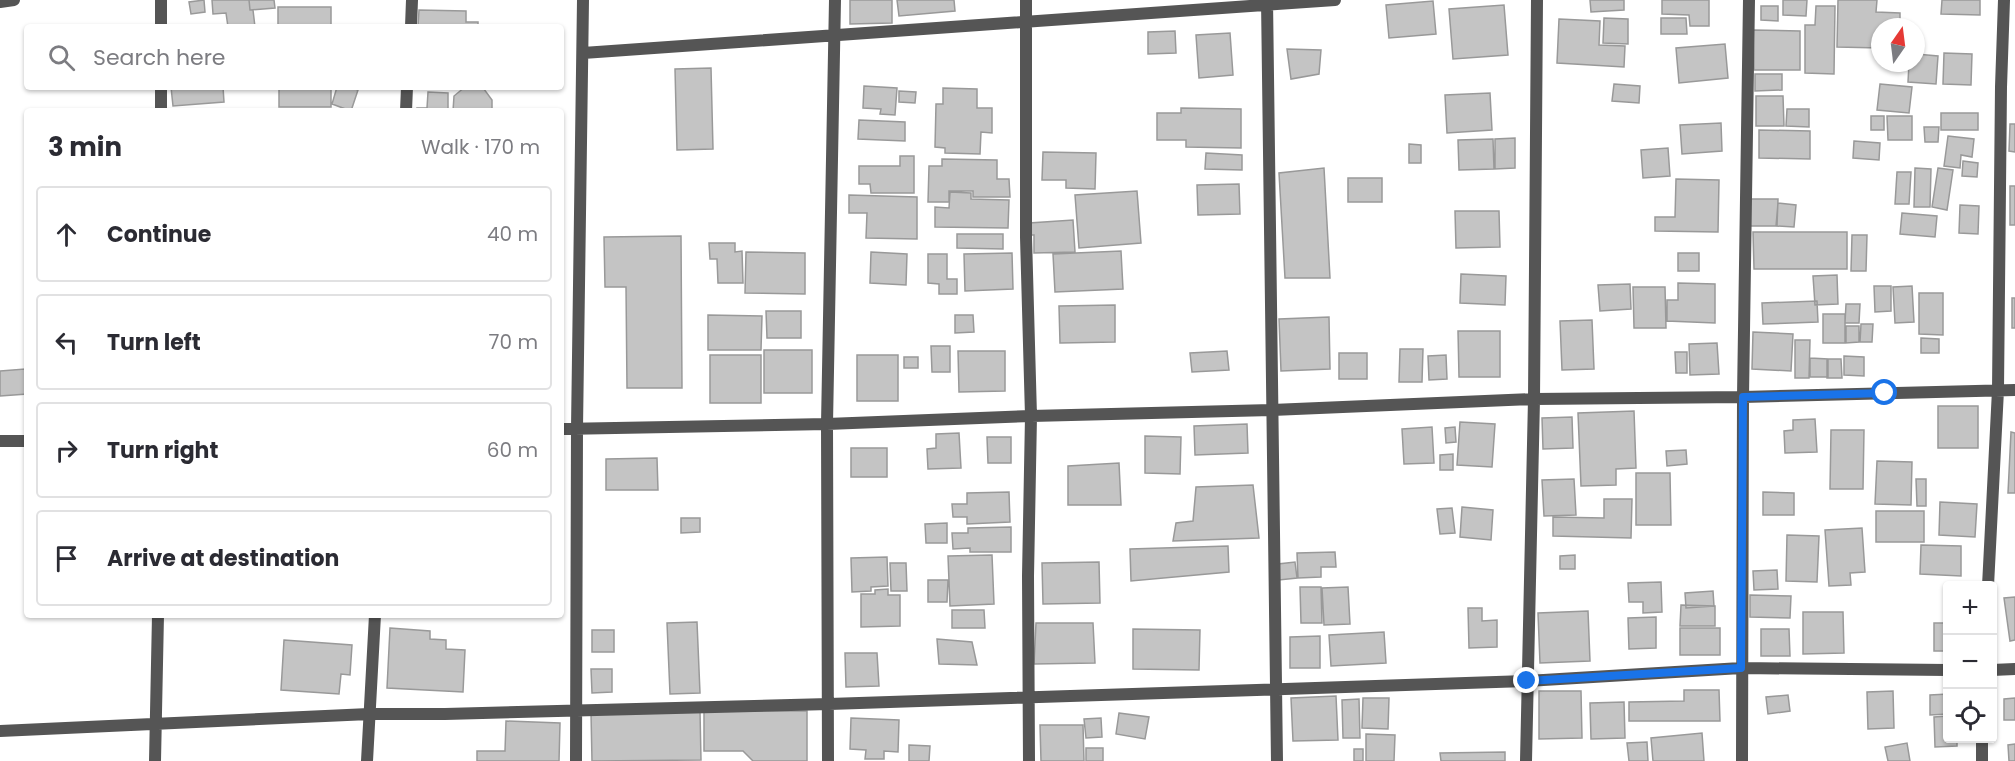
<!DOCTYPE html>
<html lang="en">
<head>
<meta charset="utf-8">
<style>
  :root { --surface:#fff; --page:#f7f7f7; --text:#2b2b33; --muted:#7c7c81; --line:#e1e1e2 }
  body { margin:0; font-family:Poppins,sans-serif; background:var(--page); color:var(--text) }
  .controls { position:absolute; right:18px; bottom:18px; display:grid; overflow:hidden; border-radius:6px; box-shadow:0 2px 4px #0004 }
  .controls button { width:54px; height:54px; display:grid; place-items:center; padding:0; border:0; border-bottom:2px solid var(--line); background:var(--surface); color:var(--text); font:30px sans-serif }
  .compass { position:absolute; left:1871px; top:18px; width:54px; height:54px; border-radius:50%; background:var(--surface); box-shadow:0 2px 4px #0004; rotate:14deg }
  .stop { position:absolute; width:18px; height:18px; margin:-14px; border:4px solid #1a73e8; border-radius:50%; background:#fff }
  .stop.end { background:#1a73e8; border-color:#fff; box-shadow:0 2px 6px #0008 }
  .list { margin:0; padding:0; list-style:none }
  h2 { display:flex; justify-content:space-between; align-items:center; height:78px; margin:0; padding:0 24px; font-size:26px }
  h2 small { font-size:20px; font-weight:400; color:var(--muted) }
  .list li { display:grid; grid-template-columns:39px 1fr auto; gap:18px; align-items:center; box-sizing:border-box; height:96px; margin:0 12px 12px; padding:0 12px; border:2px solid var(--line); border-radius:6px }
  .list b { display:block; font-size:22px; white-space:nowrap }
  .list em { font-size:20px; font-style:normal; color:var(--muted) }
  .icon { flex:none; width:33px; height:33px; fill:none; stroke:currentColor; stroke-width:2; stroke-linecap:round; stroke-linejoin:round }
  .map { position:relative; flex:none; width:2015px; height:761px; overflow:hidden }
  .search { position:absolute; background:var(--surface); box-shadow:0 2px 4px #0004; left:24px; top:24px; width:540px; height:66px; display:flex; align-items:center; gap:15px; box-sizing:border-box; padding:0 21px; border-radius:6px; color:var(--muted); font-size:22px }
  .panel { position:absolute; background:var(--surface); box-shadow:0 2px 4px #0004; left:24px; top:108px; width:540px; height:510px; border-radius:6px }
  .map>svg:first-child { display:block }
  .building { fill:#c4c4c4; stroke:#999; stroke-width:1.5 }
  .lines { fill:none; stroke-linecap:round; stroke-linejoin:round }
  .minor { stroke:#555; stroke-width:12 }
  .tertiary { stroke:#555; stroke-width:12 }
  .route { stroke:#1a73e8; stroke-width:8 }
</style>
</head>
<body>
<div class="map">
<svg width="2015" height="761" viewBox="0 0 2015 761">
  <rect width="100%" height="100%" fill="#fff"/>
  <path class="building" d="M204,0l1,12 -14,2 -2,-12z
    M212,0h37l1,10h3l2,17h-27l-2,-14 -13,1z
    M249,0h25l1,8 -25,2z
    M850,0h42v23l-42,1z
    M897,0h57l1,11 -56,5z
    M1590,0h34v10l-33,2z
    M1662,0h47v26h-19l-1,-11 -27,-1z
    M1783,0h24l-1,16 -23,-1z
    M1838,0h39l-1,12 24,1v14h-20v21l-43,-1z
    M1942,0h38v15l-39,-1z
    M1433,1l3,33 -47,4 -3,-33z
    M1504,5l4,50 -55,4 -4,-50z
    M1761,6h17v15l-17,-1z
    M1816,6h19l-1,68 -29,-1v-48h10z
    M278,7h53v20h-53z
    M419,10l47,1v11h12v5h-60z
    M1604,18l24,1v25l-25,-1z
    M1661,18h25l1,16h-26z
    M1559,19l41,2 -1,24 26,1 -1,21 -67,-4z
    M1753,30l47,1v39h-46z
    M1175,31l1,22 -28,1v-22z
    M1230,33l3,42 -34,3 -3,-43z
    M1725,44l3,34 -49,5 -3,-35z
    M1287,49l34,1 -2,24 -28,5z
    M1944,53l28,1 -1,31 -28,-1z
    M1916,54l22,2 -2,28 -28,-2 1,-19h7z
    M711,68l2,81 -36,1 -2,-81z
    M1755,74h27v16l-27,1z
    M1614,84l26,2 -1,17 -27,-2z
    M1880,84l32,3 -3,26 -32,-3z
    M864,86l33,2 -2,27 -15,-1 1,-5 -18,-1z
    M171,87h52l1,15 -51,4z
    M279,87h52v20h-52z
    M337,87h12l9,3 -7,21 -19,-7z
    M465,87h14l5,2 8,11v11h-39l1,-15z
    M943,88l34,1v19h15v25l-11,-1 -1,22 -35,-1v-5l-10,-1 1,-43h7z
    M899,91l17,1 -1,11 -16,-1z
    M428,92l20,1v18h-31v-3h10z
    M1490,93l2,37 -45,3 -2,-38z
    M1756,96h27l1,30h-28z
    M1181,108l60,1v39l-55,-1v-7h-29v-27h24z
    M1787,109h22v18l-23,-1z
    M1941,113h37v17h-37z
    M1871,116h13v14h-13z
    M1887,116h25v24h-24z
    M859,120l46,2v19l-47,-2z
    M1721,123l1,28 -40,3 -2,-29z
    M2010,124h5v28l-6,-1z
    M1924,127h15l-1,15h-13z
    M1759,130l51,1v28l-51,-1z
    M1948,136l26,3 -2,18 -11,-2 -1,13 -16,-2z
    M1515,138v30l-20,1v-30z
    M1493,139l1,30 -35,1 -1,-30z
    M1854,141l26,2 -1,17 -26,-2z
    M1409,144l12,1v18h-12z
    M1668,148l2,28 -27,2 -2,-28z
    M1043,152l53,1 -1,36 -29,-1v-8h-24z
    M1206,153l36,2v15l-37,-1z
    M900,156h14v37h-43l-1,-9h-11v-18h41z
    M942,159l55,1v19h12l1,18h-37v-6h-24v11h-21l1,-36h13z
    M1963,161l15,2 -1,14 -15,-1z
    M1324,168l6,110h-45l-6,-105z
    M1915,168l16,1 -1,38h-16z
    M1938,168l15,2 -6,40 -15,-3z
    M1897,172h14l-2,32h-14z
    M1348,178h34v24h-34z
    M1676,179l43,1 -1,52 -63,-1v-14h20z
    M1239,184l1,30 -42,1 -1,-30z
    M2010,186h5v39h-5z
    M1137,191l4,52 -62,5 -4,-53z
    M950,192l21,1v6l38,1 -1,28 -73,-1v-20l14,1z
    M849,195l68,2v42l-51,-1 1,-25h-18z
    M1748,199h30l-1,27h-30z
    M1778,203l18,2 -2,22 -18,-1z
    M1960,205l19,1 -1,28 -19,-1z
    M1455,211h44l1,36 -44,1z
    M1902,213l35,3 -2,21 -35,-3z
    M1073,220l2,32 -41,1v-18h-5v-12z
    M1753,232h94v37h-93z
    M957,234h46v15l-46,-1z
    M1852,235h15l-1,36h-15z
    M681,236l1,152h-55l-1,-101h-21l-1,-50z
    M709,243h26v9l7,-1 1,32h-25l-1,-24h-7z
    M1121,251l2,38 -68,3 -2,-38z
    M746,252l59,1v41l-60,-1z
    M871,252l36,2 -1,31 -36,-2z
    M1012,253l1,36 -48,2 -1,-37z
    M1678,253h21v18h-21z
    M928,254h19v25h10v15h-18v-10l-11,-1z
    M1461,274l45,2 -1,29 -45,-2z
    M1837,275l1,29 -23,1 -2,-29z
    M1678,283l37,1v39l-48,-2v-21h11z
    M1630,284l1,25 -31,2 -2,-26z
    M1874,286h17v25l-16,1z
    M1912,286l2,36 -19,1 -2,-36z
    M1633,287h32l1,41h-32z
    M1919,293h24v42l-24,-1z
    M2012,298h3v30h-3z
    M1817,301l1,21 -55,2 -1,-21z
    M1846,304h14l-1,19h-14z
    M1115,305v37l-55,1 -1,-37z
    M766,311h35v27h-34z
    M1823,314h22v29h-22z
    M708,315l54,1 -1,34h-53z
    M955,315h18l1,17 -19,1z
    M1329,317l1,52 -49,2 -2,-52z
    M1592,320l2,49 -32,1 -2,-49z
    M1861,324h12l-1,18h-12z
    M1846,326h13v16l-13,1z
    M1458,331h42v46h-41z
    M1753,332l40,2 -2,37 -39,-2z
    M1921,338l18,1v14h-18z
    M1795,340h15l-1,38h-14z
    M1717,343l2,31 -29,1 -1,-31z
    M931,346h19v26h-18z
    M1400,349h23l-1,33h-23z
    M764,350h48v43h-48z
    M958,351h47v40l-46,1z
    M1227,351l2,19 -37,2 -2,-19z
    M1675,352h12v21h-11z
    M1339,353h28v26h-28z
    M710,355h51v48h-51z
    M857,355h41v46h-41z
    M1446,355l1,24 -18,1 -1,-24z
    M1844,356l20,1v19l-20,-1z
    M904,357h14v11h-14z
    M1810,358l18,1v18h-18z
    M1827,359h14l1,19h-15z
    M25,369l2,25 -27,2v-25z
    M1938,406h40v42h-40z
    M1634,411l2,57 -20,1v16l-35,1 -3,-73z
    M1572,417l1,31 -30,1 -1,-31z
    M1815,419l2,33 -32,1 -1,-22 9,-1v-10z
    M1460,422l35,2 -3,43 -35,-2z
    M1247,424l1,29 -53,2 -1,-29z
    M1432,427l2,36 -30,1 -2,-35z
    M1455,427l1,15 -10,1 -1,-15z
    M1831,430h33l-1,59h-33z
    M2011,432l4,1v60h-7z
    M959,433l2,35 -33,1 -1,-20 9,-1v-14z
    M1145,436l36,1 -1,37 -35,-1z
    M987,437h24v26h-23z
    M851,448h36v29h-36z
    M1686,450l1,14 -20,2 -1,-15z
    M1453,454v16h-13v-15z
    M657,458l1,32h-52v-31z
    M1877,461l35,1 -1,43 -36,-1z
    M1119,463l2,42h-53v-39z
    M1636,473h34l1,52h-35z
    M1574,479l2,36 -32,1 -2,-36z
    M1916,479h10v27h-9z
    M1253,485l6,53 -86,3 3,-18 17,-2 3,-34z
    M1009,492l1,30 -43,2v-7h-14l-1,-13h15v-11z
    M1763,492l31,1v22h-31z
    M1604,499h28l-1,39 -78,-2v-19l51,1z
    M1940,502l37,2 -2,33 -36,-2z
    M1462,507l31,3 -2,30 -31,-3z
    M1452,508l3,25 -15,1 -3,-25z
    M1876,511h48v31h-48z
    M681,518h19v14l-19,1z
    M947,523v20h-21l-1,-19z
    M1011,527v25h-41v-4l-17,1 -1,-16h16v-5z
    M1862,528l3,44 -15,1 1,12 -22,1 -4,-56z
    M1787,535l32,1 -2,46 -31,-1z
    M1921,545l40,1v30l-41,-2z
    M1228,546l1,26 -98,9 -1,-32z
    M1335,552l1,15h-15v10l-23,1 -1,-25z
    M992,555l2,49 -44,2 -2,-50z
    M1575,555v14h-15v-13z
    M887,557l1,29 -17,1v4l-19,1 -1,-34z
    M1099,562l1,41 -57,1 -1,-41z
    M1295,562l2,16 -18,2 -1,-16z
    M890,563h16l1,28h-16z
    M1777,570l1,19 -24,1 -1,-19z
    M928,580h20l-1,22h-19z
    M1661,582l1,30 -19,1v-11h-14l-1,-19z
    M1300,587h21l1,36h-21z
    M1348,587l2,37 -26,1 -2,-37z
    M888,589v6h12v31l-39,1v-33h14v-4z
    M1713,591l1,15 -28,2 -1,-15z
    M1750,595l41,1 -1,22 -40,-1z
    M2015,597v43l-5,1 -6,-43z
    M1681,605l34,1v20h-35z
    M1468,608h14v13l15,-1v27l-28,1z
    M952,610h32l1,18h-33z
    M1588,611l2,50 -50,2 -2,-50z
    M1803,612h40l1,41 -41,1z
    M1656,617v31l-27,1 -1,-31z
    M697,622l3,71 -30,1 -3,-71z
    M1036,623h57l2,40 -61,1z
    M1934,623h14v28h-14z
    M390,628l40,3v8l16,1v9l19,1 -2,42 -76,-4z
    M1680,628h40v27h-40z
    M1133,629l67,1 -1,40 -66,-1z
    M1761,629h28l1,27h-29z
    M592,630h22v22h-22z
    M1384,632l2,31 -55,3 -2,-31z
    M1320,636v32h-30v-31z
    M937,639l35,3 5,23 -38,-1z
    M284,640l68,5 -2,30 -9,-1 -2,20 -58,-4z
    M845,653h32l2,33 -33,1z
    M591,669h21v23l-20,1z
    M1684,690h35l1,31h-91v-19l55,-1z
    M1539,691h42l1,47 -43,1z
    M1893,691l1,37 -26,1 -1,-37z
    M1948,694v20l-18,1v-20z
    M1788,695l2,16 -22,3 -2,-17z
    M1336,696l2,44 -45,1 -2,-43z
    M1363,698h26l-1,31 -26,-1z
    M2015,698v22h-11v-21z
    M1359,699l1,39h-17l-1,-38z
    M1624,702l1,36 -34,1 -1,-36z
    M700,711l1,49 -109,1 -1,-48z
    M704,711h103v50h-54l-10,-10h-39z
    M1119,713l30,4 -4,22 -29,-5z
    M1948,716v22h9v8l-22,1 -1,-30z
    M851,718l48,2 -1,32 -14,-1v8h-19l1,-9 -16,-1z
    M1101,718l1,19 -16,1 -2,-19z
    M506,721l54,2 -1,38h-82v-10h28z
    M1040,725h43l1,36h-43z
    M1702,733l2,28h-51l-2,-23z
    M1366,734l29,1 -1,26h-28z
    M1647,742l1,19h-19l-2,-18z
    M1907,743l3,18h-22l-3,-14z
    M2015,744v17h-6l-1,-16z
    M909,745l21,1 -1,15h-20z
    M1086,748h17v13h-17z
    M1354,749h9v12h-9z
    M1505,752v9h-64l-1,-8z"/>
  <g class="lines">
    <path class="minor" d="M161,0v27
      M1026,0v237l5,179 -3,160 1,185
      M1267,0l10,761
      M411,27l1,-27
      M583,53l752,-53
      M161,87v24
      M406,111l1,-24
      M561,429l266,-5 204,-8 241,-6 262,-11 209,-2 272,-7
      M0,441h27
      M1988,586l10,-196 3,-303 3,-87
      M1992,670l23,-1
      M0,731l369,-17h76l384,-10 698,-23 214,-13 207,2
      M155,761l3,-146
      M367,761l8,-146
      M576,761l1,-333 6,-428
      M828,761l-1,-337 8,-424
      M1526,761l8,-362 3,-399
      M1742,761l1,-364 6,-397
      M1982,761v-23"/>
    <path class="tertiary" d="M0,2l14,-2"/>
  </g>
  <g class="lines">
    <path class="route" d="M1527,681l214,-13 2,-271 142,-4"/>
  </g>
</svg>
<div class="controls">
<button>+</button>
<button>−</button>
<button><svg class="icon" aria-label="locate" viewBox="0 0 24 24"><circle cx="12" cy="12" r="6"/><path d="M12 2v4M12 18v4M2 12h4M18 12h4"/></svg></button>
</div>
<svg class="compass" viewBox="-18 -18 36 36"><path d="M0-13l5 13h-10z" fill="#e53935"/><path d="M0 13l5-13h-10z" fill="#7c7c81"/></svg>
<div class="stop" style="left:1885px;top:393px"></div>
<div class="stop end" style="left:1527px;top:681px"></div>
<div class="search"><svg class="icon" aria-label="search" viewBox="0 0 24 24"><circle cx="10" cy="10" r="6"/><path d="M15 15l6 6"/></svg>Search here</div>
<section class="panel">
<h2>3 min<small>Walk · 170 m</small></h2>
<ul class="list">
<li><svg class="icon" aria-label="ahead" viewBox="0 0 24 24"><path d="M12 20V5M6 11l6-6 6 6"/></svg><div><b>Continue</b></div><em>40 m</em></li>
<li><svg class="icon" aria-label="left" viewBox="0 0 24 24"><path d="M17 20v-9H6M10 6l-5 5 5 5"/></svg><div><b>Turn left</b></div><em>70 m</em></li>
<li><svg class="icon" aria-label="right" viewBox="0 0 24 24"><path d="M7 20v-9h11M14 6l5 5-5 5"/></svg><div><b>Turn right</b></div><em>60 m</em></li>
<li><svg class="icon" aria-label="arrive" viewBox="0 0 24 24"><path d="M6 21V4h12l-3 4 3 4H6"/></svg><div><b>Arrive at destination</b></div></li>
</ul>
</section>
</div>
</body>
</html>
